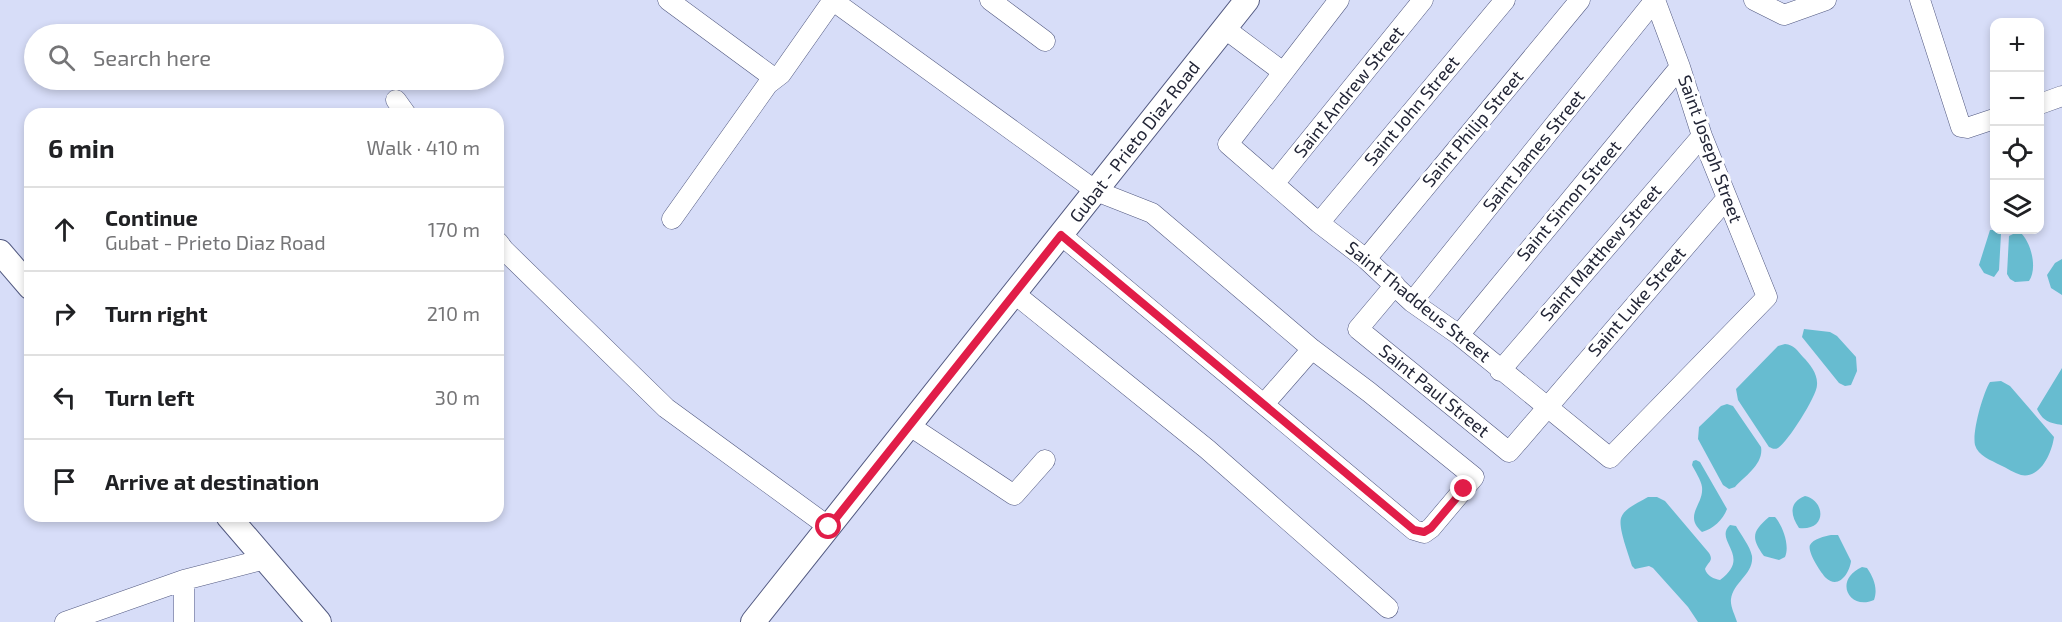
<!DOCTYPE html>
<html lang="en">
<head>
<meta charset="utf-8">
<style>
  :root { --surface:#fff; --page:#f6f6f6; --text:#202124; --muted:#757577; --line:#e0e0e0 }
  body { margin:0; font-family:"Exo 2",sans-serif; background:var(--page); color:var(--text) }
  .controls { position:absolute; right:18px; top:18px; display:grid; overflow:hidden; border-radius:12px; box-shadow:0 3px 9px #0003 }
  .controls button { width:54px; height:54px; display:grid; place-items:center; padding:0; border:0; border-bottom:2px solid var(--line); background:var(--surface); color:var(--text); font:30px sans-serif }
  .stop { position:absolute; width:18px; height:18px; margin:-14px; border:4px solid #e11d48; border-radius:50%; background:#fff }
  .stop.end { background:#e11d48; border-color:#fff; box-shadow:0 2px 6px #0008 }
  .list { margin:0; padding:0; list-style:none }
  h2 { display:flex; justify-content:space-between; align-items:center; height:78px; margin:0; padding:0 24px; font-size:26px }
  h2 small { font-size:20px; font-weight:400; color:var(--muted) }
  .list li { display:grid; grid-template-columns:39px 1fr auto; gap:18px; align-items:center; box-sizing:border-box; height:84px; padding:0 24px; border-top:2px solid var(--line) }
  .list b { display:block; font-size:22px; white-space:nowrap }
  .list p { margin:0; font-size:20px; white-space:nowrap; color:var(--muted) }
  .list em { font-size:20px; font-style:normal; color:var(--muted) }
  .icon { flex:none; width:33px; height:33px; fill:none; stroke:currentColor; stroke-width:2; stroke-linecap:round; stroke-linejoin:round }
  .map { position:relative; flex:none; width:2062px; height:622px; overflow:hidden }
  .search { position:absolute; background:var(--surface); box-shadow:0 3px 9px #0003; left:24px; top:24px; width:480px; height:66px; display:flex; align-items:center; gap:15px; box-sizing:border-box; padding:0 21px; border-radius:33px; color:var(--muted); font-size:22px }
  .panel { position:absolute; background:var(--surface); box-shadow:0 3px 9px #0003; left:24px; top:108px; width:480px; height:414px; border-radius:18px }
  .map>svg:first-child { display:block }
  .water { fill:#67bcd0 }
  .lines { fill:none; stroke-linecap:round; stroke-linejoin:round }
  .minor-casing { stroke:#525980; stroke-width:21 }
  .major-casing { stroke:#525980; stroke-width:26 }
  .minor { stroke:#fff; stroke-width:20 }
  .major { stroke:#fff; stroke-width:24 }
  .route { stroke:#e11d48; stroke-width:8 }
  .labels { text-anchor:middle; stroke-width:6; stroke-linejoin:round; paint-order:stroke }
  .street-label { font-size:18px; fill:#232637; stroke:#fff }
</style>
</head>
<body>
<div class="map">
<svg width="2062" height="622" viewBox="0 0 2062 622">
  <rect width="100%" height="100%" fill="#d7ddf8"/>
  <path class="water" d="M1990,230h7l4,4 -2,36 -5,7 -10,-4 -5,-8z
    M2019,231c12,10 19,37 10,50l-14,1 -5,-3 -3,-5 2,-38z
    M2062,259v36l-11,-7 -4,-13 8,-12z
    M1804,329l26,3 7,4 19,21 1,14 -6,14 -6,1 -6,-3 -37,-46z
    M1785,344c9,1 12,6 18,13 7,7 15,17 14,28 0,11 -30,58 -39,63 -4,2 -6,0 -9,-1l-31,-47 -2,-11 42,-43z
    M2062,368v57c-13,-2 -19,-4 -25,-16z
    M2001,381l9,5 44,51c-2,15 -13,42 -33,38 -7,-2 -14,-7 -21,-10 -9,-5 -22,-9 -25,-20 -3,-13 8,-52 15,-63z
    M1727,404l6,2 28,41c3,17 -16,29 -26,40l-6,2 -6,-4 -25,-46 1,-12 22,-21z
    M1696,460l4,2 27,47c-4,11 -14,20 -25,23 -19,-17 2,-27 0,-45 -1,-7 -7,-16 -10,-22l1,-4z
    M1805,496c20,4 23,35 -6,32 -9,-13 -10,-26 6,-32z
    M1648,497h9l8,4 44,52c5,8 -1,9 -4,16 2,7 9,10 15,11 33,-24 -7,-39 10,-55l6,1c5,9 14,20 16,30 2,18 -19,26 -21,43 -1,7 4,16 6,23h-39l-10,-15 -35,-39 -4,-2 -14,3 -3,-3c-3,-11 -14,-38 -11,-48 3,-10 19,-16 27,-21z
    M1769,517h6c8,9 15,29 10,40l-6,3 -15,-4c-14,-19 -11,-25 5,-39z
    M1831,535h7l13,26c-1,11 -12,29 -25,17 -5,-5 -19,-26 -16,-33 3,-6 15,-9 21,-10z
    M1862,567l5,1c7,10 11,21 7,32 -25,11 -41,-20 -12,-33z"/>
  <g class="lines">
    <g class="minor-casing">
      <path id="minor" d="M668,0l106,78
        M832,0l264,191 56,22 160,136 57,43 105,85 -43,51 -7,5 -10,-3 -353,-295
        M990,0l55,41
        M1339,0l-111,144 91,79 47,36 46,43 47,33 151,123 157,-161 -65,-161 -22,-69 -25,-67
        M1754,0l30,15 42,-15
        M1920,0l41,127 6,1 27,-9
        M1224,28l59,44
        M396,100l10,14
        M2040,104l22,-8
        M1274,184l149,-184
        M672,219l96,-135 13,-10 52,-74
        M1319,223l186,-223
        M498,242l6,8 162,158 163,119
        M1366,259l214,-259
        M1395,285l-37,44 151,123 218,-254
        M1015,294l192,155 181,159
        M1412,302l243,-302
        M1459,335l221,-268
        M1500,371l202,-235
        M1264,404l48,-55
        M910,426l104,69 31,-35
        M184,580v42
        M65,622l119,-42 81,-21"/>
    </g>
    <g class="major-casing">
      <path id="major" d="M0,252l30,35
        M228,516l91,106
        M753,622l494,-622"/>
    </g>
    <use href="#minor" class="minor"/>
    <use href="#major" class="major"/>
  </g>
  <g class="lines">
    <path class="route" d="M829,527l232,-292 353,295 10,2 7,-4 33,-39"/>
  </g>
  <g class="labels">
    <g class="street-label">
      <text transform="translate(1349 92) rotate(-51)" y="6">Saint Andrew Street</text>
      <text transform="translate(1412 111) rotate(-50)" y="6">Saint John Street</text>
      <text transform="translate(1473 129) rotate(-50)" y="6">Saint Philip Street</text>
      <text transform="translate(1135 142) rotate(-52)" y="6">Gubat - Prieto Diaz Road</text>
      <text transform="translate(1710 149) rotate(70)" y="6">Saint Joseph Street</text>
      <text transform="translate(1534 151) rotate(-51)" y="6">Saint James Street</text>
      <text transform="translate(1569 201) rotate(-50)" y="6">Saint Simon Street</text>
      <text transform="translate(1601 253) rotate(-49)" y="6">Saint Matthew Street</text>
      <text transform="translate(1418 302) rotate(39)" y="6">Saint Thaddeus Street</text>
      <text transform="translate(1637 302) rotate(-49)" y="6">Saint Luke Street</text>
      <text transform="translate(1434 391) rotate(39)" y="6">Saint Paul Street</text>
    </g>
  </g>
</svg>
<div class="controls">
<button>+</button>
<button>−</button>
<button><svg class="icon" aria-label="locate" viewBox="0 0 24 24"><circle cx="12" cy="12" r="6"/><path d="M12 2v4M12 18v4M2 12h4M18 12h4"/></svg></button>
<button><svg class="icon" aria-label="layers" viewBox="0 0 24 24"><path d="M12 4l9 5-9 5-9-5zM3 14l9 5 9-5"/></svg></button>
</div>
<div class="stop" style="left:829px;top:527px"></div>
<div class="stop end" style="left:1464px;top:489px"></div>
<div class="search"><svg class="icon" aria-label="search" viewBox="0 0 24 24"><circle cx="10" cy="10" r="6"/><path d="M15 15l6 6"/></svg>Search here</div>
<section class="panel">
<h2>6 min<small>Walk · 410 m</small></h2>
<ul class="list">
<li><svg class="icon" aria-label="ahead" viewBox="0 0 24 24"><path d="M12 20V5M6 11l6-6 6 6"/></svg><div><b>Continue</b><p>Gubat - Prieto Diaz Road</p></div><em>170 m</em></li>
<li><svg class="icon" aria-label="right" viewBox="0 0 24 24"><path d="M7 20v-9h11M14 6l5 5-5 5"/></svg><div><b>Turn right</b></div><em>210 m</em></li>
<li><svg class="icon" aria-label="left" viewBox="0 0 24 24"><path d="M17 20v-9H6M10 6l-5 5 5 5"/></svg><div><b>Turn left</b></div><em>30 m</em></li>
<li><svg class="icon" aria-label="arrive" viewBox="0 0 24 24"><path d="M6 21V4h12l-3 4 3 4H6"/></svg><div><b>Arrive at destination</b></div></li>
</ul>
</section>
</div>
</body>
</html>
